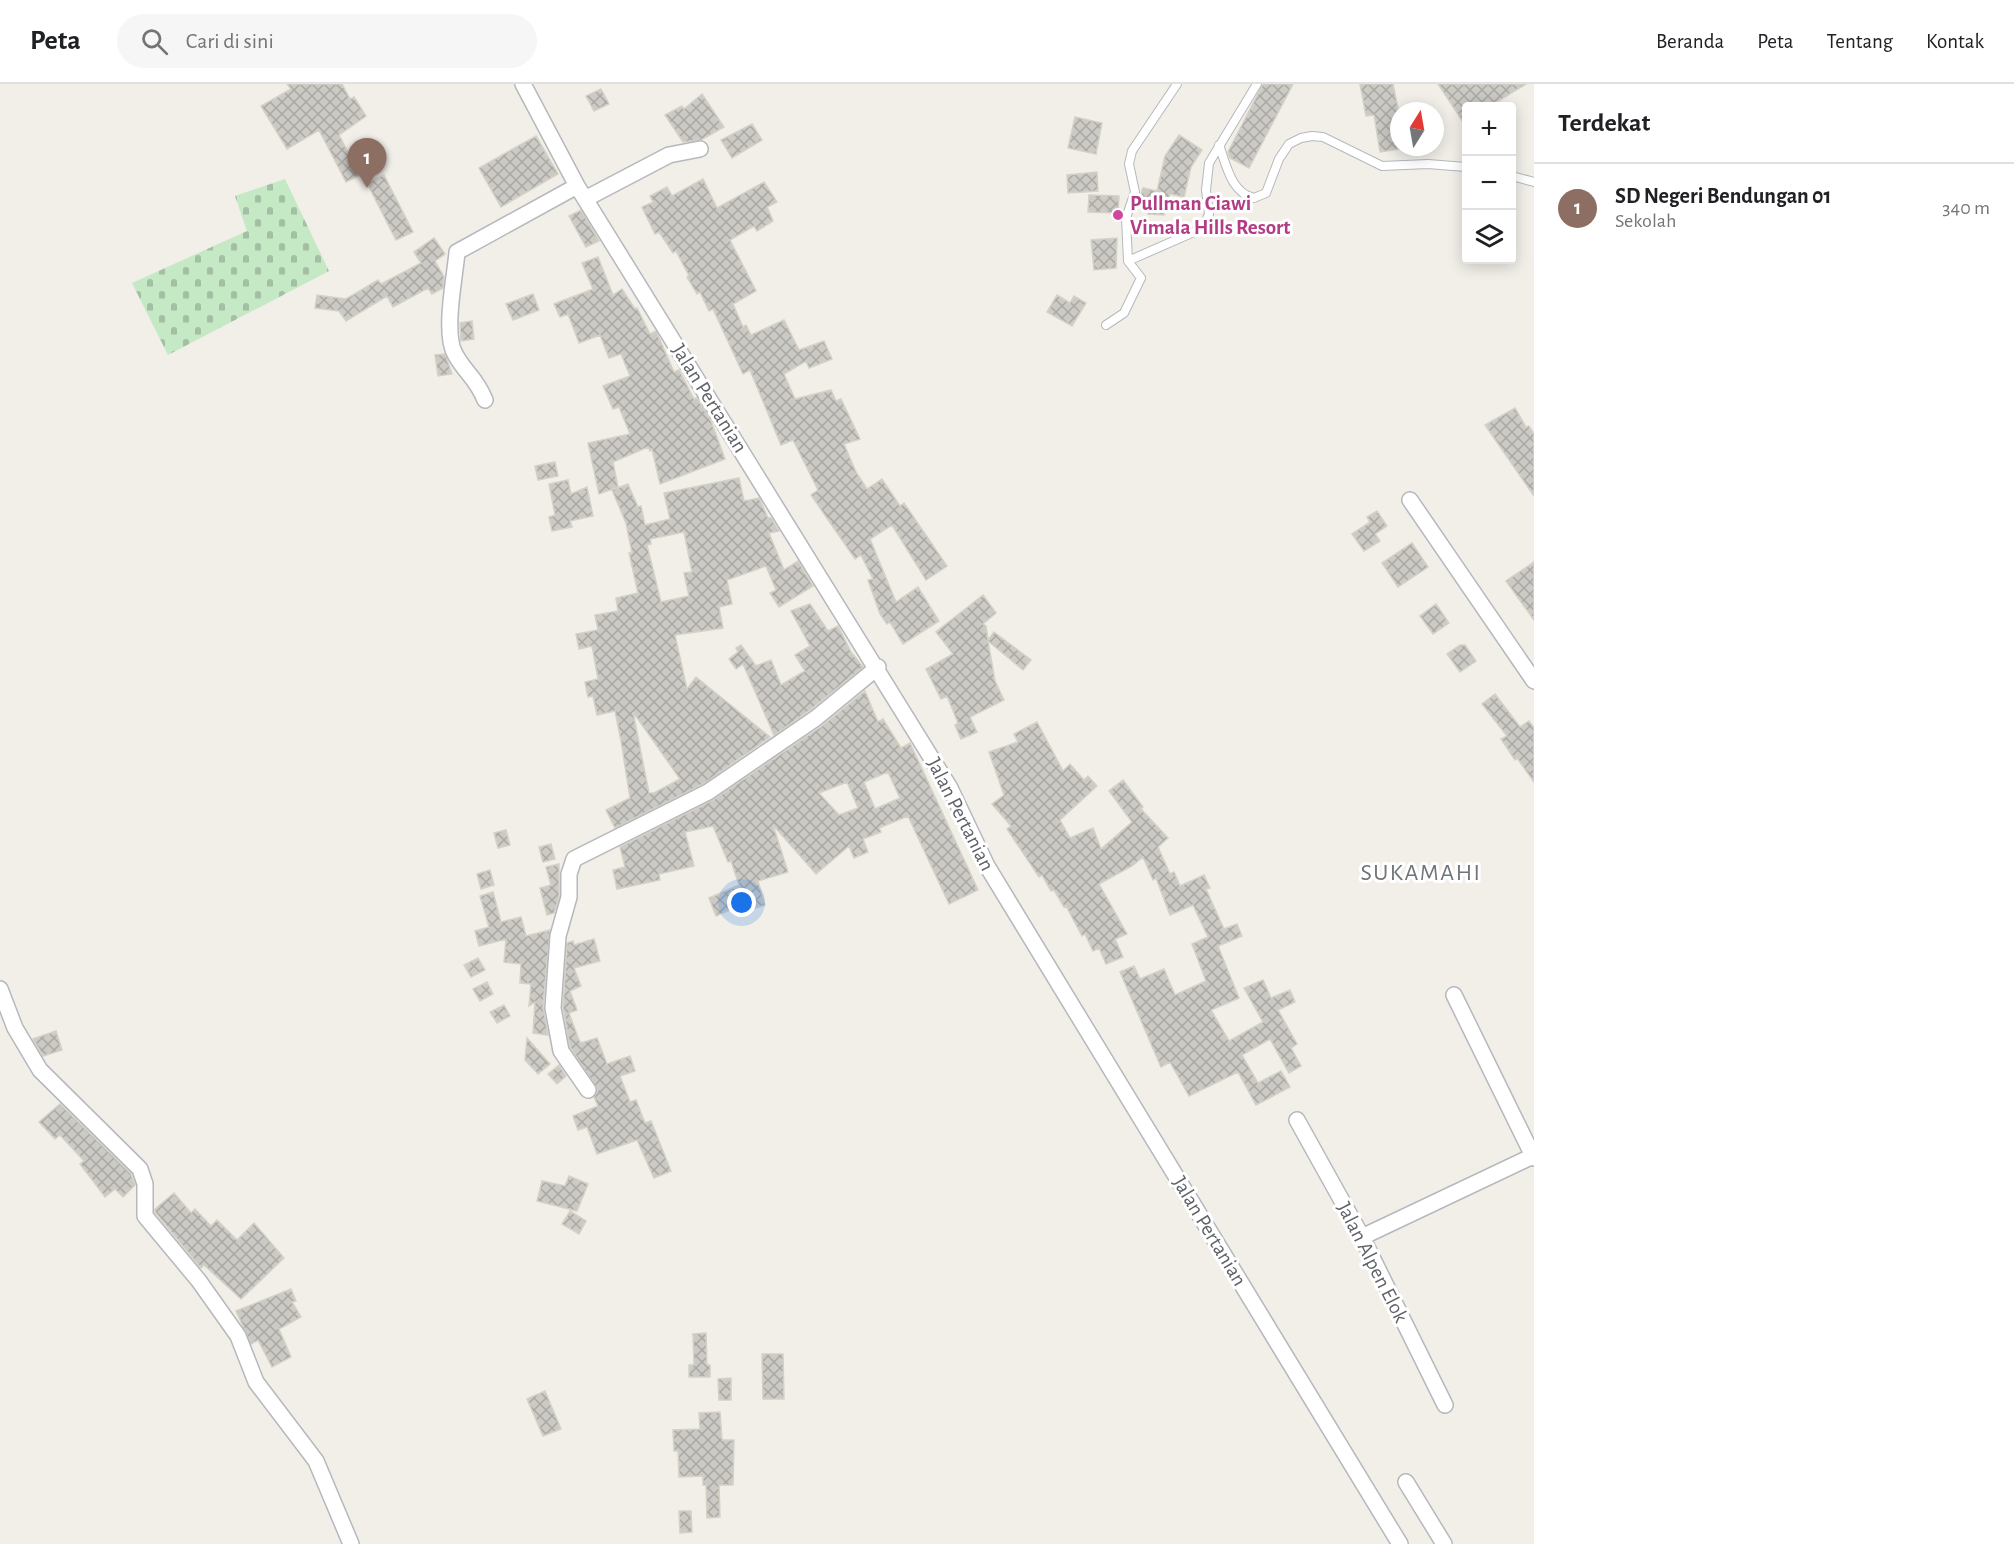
<!DOCTYPE html>
<html lang="id">
<head>
<meta charset="utf-8">
<style>
  :root { --surface:#fff; --page:#f6f6f6; --text:#202124; --muted:#757577; --line:#e0e0e0; --accent:#ea4335 }
  body { margin:0; font-family:"Alegreya Sans",sans-serif; background:var(--page); color:var(--text) }
  .controls { position:absolute; right:18px; top:18px; display:grid; overflow:hidden; border-radius:6px; box-shadow:0 3px 15px #0003 }
  .controls button { width:54px; height:54px; display:grid; place-items:center; padding:0; border:0; border-bottom:2px solid var(--line); background:var(--surface); color:var(--text); font:30px sans-serif }
  .compass { position:absolute; left:1390px; top:18px; width:54px; height:54px; border-radius:50%; background:var(--surface); box-shadow:0 3px 15px #0003; rotate:11deg }
  .you { position:absolute; left:742px; top:819px; width:21px; height:21px; margin:-15px; border:4px solid #fff; border-radius:50%; background:#1a73e8; box-shadow:0 0 0 9px #1a73e833 }
  .badge { display:grid; place-items:center; width:39px; height:39px; border-radius:50%; background:var(--accent); color:#fff; font-size:20px; font-weight:700 }
  .pin { position:absolute; translate:-50% -50px; filter:drop-shadow(0 2px 3px #0008) }
  .pin::after { content:''; position:absolute; top:32px; width:21px; height:18px; background:inherit; clip-path:polygon(0 0,100% 0,50% 100%) }
  .list { margin:0; padding:0; list-style:none }
  h2 { display:flex; justify-content:space-between; align-items:center; height:78px; margin:0; padding:0 24px; font-size:26px }
  h2 small { font-size:20px; font-weight:400; color:var(--muted) }
  .list li { display:grid; grid-template-columns:39px 1fr auto; gap:18px; align-items:center; box-sizing:border-box; height:90px; padding:0 24px; border-top:2px solid var(--line) }
  .list b { display:block; font-size:22px; white-space:nowrap }
  .list p { margin:0; font-size:20px; white-space:nowrap; color:var(--muted) }
  .list em { font-size:20px; font-style:normal; color:var(--muted) }
  .icon { flex:none; width:33px; height:33px; fill:none; stroke:currentColor; stroke-width:2; stroke-linecap:round; stroke-linejoin:round }
  .map { position:relative; flex:none; width:1534px; height:1460px; overflow:hidden }
  header { display:flex; align-items:center; gap:36px; box-sizing:border-box; height:84px; padding:0 30px; background:var(--surface); border-bottom:2px solid var(--line) }
  header strong { font-size:28px }
  nav { display:flex; gap:33px; margin-inline-start:auto; font-size:21px }
  .search { width:420px; height:54px; background:var(--page); display:flex; align-items:center; gap:15px; box-sizing:border-box; padding:0 21px; border-radius:33px; color:var(--muted); font-size:22px }
  main { display:flex }
  aside { flex:1; background:var(--surface) }
  .map>svg:first-child { display:block }
  .cemetery { fill:url(#cemetery-stones) }
  .building { fill:url(#building-cross-hatch); stroke:#d6d1c6; stroke-width:1.5; fill-rule:evenodd }
  .lines { fill:none; stroke-linecap:round; stroke-linejoin:round }
  .lane-casing { stroke:#b5b8bc; stroke-width:10 }
  .street-casing { stroke:#b5b8bc; stroke-width:18 }
  .lane { stroke:#fff; stroke-width:8 }
  .street { stroke:#fff; stroke-width:15 }
  .hotel-dot { fill:#d1479c; stroke:#fff; stroke-width:2 }
  .labels { text-anchor:middle; stroke-width:6; stroke-linejoin:round; paint-order:stroke }
  .hotel-label { font-size:21px; font-weight:bold; fill:#b23c85; stroke:#fff; text-anchor:start }
  .street-label { font-size:21px; fill:#5f6368; stroke:#fff }
  .quarter-label { font-size:24px; letter-spacing:1.5px; fill:#70757a; stroke:#fff }
</style>
</head>
<body>
<header>
<strong>Peta</strong>
<div class="search"><svg class="icon" aria-label="search" viewBox="0 0 24 24"><circle cx="10" cy="10" r="6"/><path d="M15 15l6 6"/></svg>Cari di sini</div>
<nav><a>Beranda</a><a>Peta</a><a>Tentang</a><a>Kontak</a></nav>
</header>
<main>
<div class="map">
<svg width="1534" height="1460" viewBox="0 0 1534 1460">
  <defs>
    <pattern id="cemetery-stones" width="16" height="16" patternUnits="userSpaceOnUse" patternTransform="scale(1.5)"><rect width="16" height="16" fill="#c5e8c5"/><path d="M2 7V4a2 2 0 0 1 4 0v3zM10 15v-3a2 2 0 0 1 4 0v3z" fill="#a3c0a4"/></pattern>
    <pattern id="building-cross-hatch" width="8" height="8" patternUnits="userSpaceOnUse" patternTransform="scale(1.5)"><rect width="8" height="8" fill="#cccac5"/><path d="M0 0l8 8M0 8l8-8" fill="none" stroke="#a9a8a4"/></pattern>
  </defs>
  <rect width="100%" height="100%" fill="#f1efe8"/>
  <path class="cemetery" d="M285,95l44,92 -161,84 -36,-72 115,-52 -12,-35z"/>
  <path class="building" d="M287,0h55l8,15 4,-2 12,19 -27,19 21,40 -14,7 -27,-52 -32,19 -26,-43 30,-17z
    M1263,0h30l-44,84 -19,-10 -2,-6z
    M1360,0h33l6,29v36l-19,3 -6,-37 -8,1z
    M1438,0h88l-36,22h-23v22z
    M601,5l8,15 -15,7 -8,-15z
    M702,10l22,33 -23,13 -18,2 -18,-27 17,-9 2,3z
    M1075,33l27,6 -6,31 -28,-6z
    M752,40l10,16 -30,18 -11,-18z
    M1179,51l23,15 -11,17 -7,30 -14,-3 -6,21 -16,-1 2,-6 -12,-4 5,-16 14,3 8,-35z
    M536,52l22,38 -57,33 -22,-39z
    M1097,88l1,19 -30,2 -1,-18z
    M384,91l29,57 -17,8 -29,-57z
    M703,95l14,29 47,-26 13,20 -10,5 6,14 -16,10 -3,-5 -24,14 26,51 -23,13 10,23 3,-2 5,10 33,-15 15,30 25,-9 8,18 -23,9 -3,-7 -22,13 11,25 36,-9 5,11 5,-2 19,40 -16,5 12,28 11,17 15,-10 18,27 4,-3 43,63 -21,14 -34,-55 -22,14 26,63 22,-15 21,34 -36,23 -13,-22 -3,2 -7,-10 -12,-34 5,-1 -12,-24 -6,4 -44,-64 7,-5 -25,-50 -12,5 -31,-75 -7,4 -30,-65 -4,2 -9,-19 -3,2 -10,-17 2,-1 -13,-25 -3,2 -14,-21 -4,2 -13,-27 11,-5 -3,-6 17,-9 5,9z
    M1089,111l30,1 -1,17 -30,-1z
    M581,126l18,31 -13,6 -17,-31z
    M434,154l11,16 -10,7 9,16 -1,11 -11,6 -4,-6 -35,19 -6,-11 -41,25 -7,-10 -24,-3 2,-13 29,4 32,-19 3,4 40,-21 -7,-11z
    M1117,154l-1,30 -22,2 -3,-30z
    M598,173l15,38 9,-6 13,20 2,-1 13,26 6,-3 18,41 5,-2 15,29 3,-1 14,23 14,38 -65,25 -8,-35 -2,2 -2,-4 -35,15 5,25 -19,7 -11,-51 42,-9 -11,-27 -6,2 -10,-23 27,-10 -9,-22 -12,4 -9,-23 -21,8 -11,-29 -8,3 -6,-13 39,-15 -11,-26z
    M533,210l6,16 -26,10 -7,-16z
    M1057,211l13,8 4,-7 12,7 -14,23 -25,-14z
    M472,237l2,18 -13,2 -1,-18z
    M445,270l7,20 -14,2 -3,-21z
    M1515,324l11,19 3,-1 5,8v62l-49,-71z
    M555,378l3,14 -20,4 -3,-14z
    M739,394l5,23 15,-3 9,20h3l8,13 -10,2 15,37 14,-9 15,25 -34,21 -9,-14 6,-3 -10,-24 -39,14 5,24 -13,3 4,21 -48,7 12,54 9,-12 74,60 -67,47 -88,44 -9,-18 24,-12 -9,-57 -6,-30 -18,4 -4,-19 -5,1 -3,-15 13,-3 -6,-33 -13,3 -3,-15 22,-4 -3,-15 23,-4 -2,-13 22,-5 -9,-40h3l-6,-30 -14,-33 16,-6 10,23 3,-1 4,19 25,-6 -6,-26zM684,448l8,40 -8,1 5,23 -28,6 -14,-57 4,-1 -1,-5zM633,628l47,67 -26,14h-5z
    M568,396l3,14 16,-7 6,29 -23,5 2,6 -20,4 -3,-14 6,-2 -6,-31z
    M1377,427l10,15 -12,8 5,7 -16,10 -12,-17 18,-12 -3,-5z
    M1412,459l16,24 -30,20 -16,-24z
    M1534,478v58l-28,-39z
    M983,511l13,18 -13,11 3,2 2,14 6,-8 37,28 -8,10 -35,-29 7,40 9,19 -34,17 7,15 -16,7 -6,-14 3,-2 -11,-27 -6,3 -15,-30 27,-15 -17,-22z
    M810,520l18,27 10,-5 13,26 12,15 -53,43 -36,25 -31,-71 -7,5 -7,-10 9,-7 -2,-4 5,-3 15,21 15,-6 10,25 24,-14 -10,-16 15,-9 -19,-35z
    M1436,520l13,19 -16,11 -13,-18z
    M1465,561l11,16 -16,11 -13,-18 13,-9z
    M865,607l13,31 5,-3 18,29 9,-5 68,147 -29,14 -41,-88 -29,12 2,4 -18,7 5,13 -14,6 -5,-12 -33,28 -43,-49 15,47 -30,9 7,24 -19,6 -2,-7 -28,12 -7,-18 30,-13 -8,-24 -3,1 -15,-36 -28,6 9,34 -35,8 1,6 -43,9 -4,-19 12,-3 -5,-20 93,-47 109,-74zM888,688l12,26 -25,11 -11,-27zM847,698l11,26 -19,7 -20,-22z
    M1495,610l25,33 9,-6 5,7v54l-17,-24 -2,2 -14,-21 6,-3 -25,-32z
    M1037,638l26,49 7,-7 14,16 4,-4 9,10 -37,34 10,18 23,-10 8,21 31,-27 -23,-31 14,-11 20,27 -2,2 27,29 -10,9 12,27 4,-2 6,14 24,-11 6,13 -4,1 18,40 13,-5 5,12 -24,10 21,52 -28,12 18,31 34,-19 -19,-34 19,-8 8,18 19,-8 5,12 -17,8 19,34 -6,4 10,18 -12,7 -19,-34 -28,16 16,28 23,-12 9,16 -34,18 -18,-33 -49,24 -19,-34 -9,5 -41,-95 14,-6 6,13 24,-10 11,26 31,-14 -14,-37 16,-7 -15,-32 -23,10 -14,-37 -3,2 -10,-23 -11,9 -33,18 28,50 -12,5 8,18 -17,7 -7,-16 -6,3 -8,-17 -3,2 -16,-30 -2,1 -10,-17 -3,1 -9,-16 -3,2 -32,-48 4,-3 -19,-22 12,-9 -15,-43 29,-10 -4,-8z
    M506,746l4,15 -12,3 -4,-15z
    M551,760l4,15 -12,3 -4,-15z
    M559,780v34l-5,15 -7,2 -7,-27 11,-3 -5,-18z
    M490,786l4,15 -13,4 -4,-15z
    M493,808l8,30 20,-5 5,19 24,-6 -7,77 5,28 -15,-2 2,-31 -6,4 2,-22 -11,-1 1,-19 -17,-2 2,-23 -27,7 -4,-15 14,-4 -9,-31z
    M594,855l6,22 -26,7 7,18 -11,5 7,19 -8,3 10,27 2,3 16,-5 10,26 23,-8 5,15 -15,5 10,26 6,-2 9,23 6,-2 20,50 -17,7 -17,-38 -40,14 -10,-27 -9,3 -5,-14 25,-10 -4,-9 4,-7 -28,-43 -7,-40 4,-64 6,-2 1,4z
    M478,874l7,12 -14,7 -7,-12z
    M487,898l6,12 -13,7 -7,-12z
    M504,921l6,11 -13,7 -7,-11z
    M56,947l6,19 -19,6 -10,-17z
    M527,954l23,26 -12,10 -13,-14z
    M559,981l7,11 -9,8 -9,-10z
    M60,1020l71,70 4,11 -12,12 -8,-8 -10,8 -25,-33 4,-3 -24,-26 -5,4 -16,-17z
    M569,1092l19,8 -11,27 -40,-10 5,-20 23,5z
    M174,1109l17,20 4,-4 16,17 6,-6 20,20 17,-17 30,35 -43,41 -37,-34 -3,3 -46,-56v-3z
    M570,1127l16,10 -7,13 -17,-10z
    M291,1205l5,12 -4,1 9,15 -22,12 12,28 -19,10 -14,-27 -7,4 -15,-33z
    M706,1249l1,32h3v12h-21v-12h5l-1,-31z
    M762,1270h21l1,45h-21z
    M731,1294v22h-12l-1,-21z
    M545,1307l16,38 -18,7 -16,-37z
    M720,1328l2,28h12l-1,45h-14l1,32 -13,1 -1,-33h-3v-9l-24,1 -1,-26h-4l-1,-21 27,-1 -1,-16z
    M679,1427h12l1,21 -12,1z"/>
  <g class="lines">
    <g class="lane-casing">
      <path id="lane" d="M1219,61c7,19 12,48 35,53l12,-5 13,-34 10,-15 12,-6 11,-2 11,1 59,29 46,-2 38,3
        M1512,92l22,6
        M1128,177l75,-33 6,-14 -3,-24 3,-27 48,-79
        M1106,241l18,-12 17,-35 -13,-17 -2,-43 9,-26 -6,-28 3,-13 45,-67"/>
    </g>
    <g class="street-casing">
      <path id="street" d="M523,0l54,102 373,602 37,78 413,678
        M585,115l84,-44 31,-6
        M485,316c-9,-23 -20,-27 -30,-46 -12,-21 0,-77 2,-102l120,-66
        M1410,416l124,181
        M0,905l15,39 25,42 100,99 5,15v32l54,65 39,55 18,46 60,79 35,83
        M1454,911l80,163
        M588,1006l-27,-39 -8,-43 5,-72 11,-39v-23l5,-15 134,-67 108,-74 62,-51
        M1297,1036l65,117 83,168
        M1362,1153l171,-81
        M1406,1398l38,62"/>
    </g>
    <use href="#lane" class="lane"/>
    <use href="#street" class="street"/>
  </g>
  <circle class="hotel-dot" cx="1118" cy="131" r="6"/>
  <g class="labels">
    <g class="hotel-label">
      <text x="1130" y="126">Pullman Ciawi<tspan x="1130" dy="24">Vimala Hills Resort</tspan></text>
    </g>
    <g class="street-label">
      <text transform="translate(710 314) rotate(58)" y="7">Jalan Pertanian</text>
      <text transform="translate(961 730) rotate(63)" y="7">Jalan Pertanian</text>
      <text transform="translate(1210 1147) rotate(59)" y="7">Jalan Pertanian</text>
      <text transform="translate(1373 1178) rotate(63)" y="7">Jalan Alpen Elok</text>
    </g>
    <g class="quarter-label">
      <text x="1421" y="796">SUKAMAHI</text>
    </g>
  </g>
</svg>
<div class="controls">
<button>+</button>
<button>−</button>
<button><svg class="icon" aria-label="layers" viewBox="0 0 24 24"><path d="M12 4l9 5-9 5-9-5zM3 14l9 5 9-5"/></svg></button>
</div>
<svg class="compass" viewBox="-18 -18 36 36"><path d="M0-13l5 13h-10z" fill="#e53935"/><path d="M0 13l5-13h-10z" fill="#757577"/></svg>
<div class="you"></div>
<div class="pin badge" style="left:367px;top:104px;background:#8d6e63">1</div>
</div>
<aside>
<h2>Terdekat<small></small></h2>
<ul class="list">
<li><span class="badge" style="background:#8d6e63">1</span><div><b>SD Negeri Bendungan 01</b><p>Sekolah</p></div><em>340 m</em></li>
</ul>
</aside>
</main>
</body>
</html>
